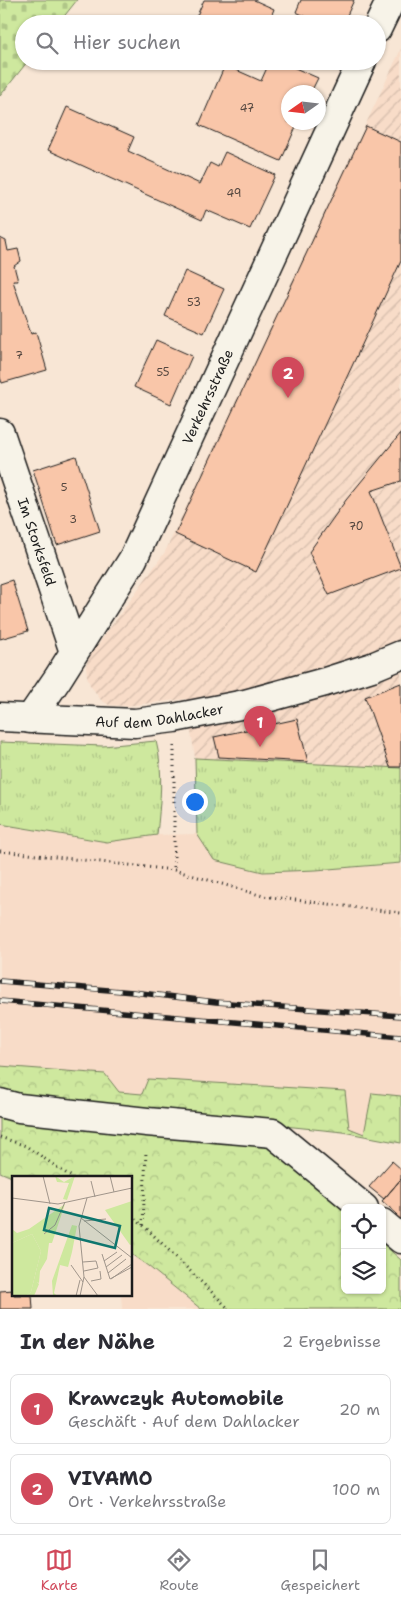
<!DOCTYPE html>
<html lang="de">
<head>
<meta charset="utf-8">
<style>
  :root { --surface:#fff; --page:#f7f7f7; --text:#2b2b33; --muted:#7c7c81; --line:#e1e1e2; --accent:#d1495b }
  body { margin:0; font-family:"Shantell Sans",sans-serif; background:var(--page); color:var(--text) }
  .controls { position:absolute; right:15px; bottom:15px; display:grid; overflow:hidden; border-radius:8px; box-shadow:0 1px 4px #0004 }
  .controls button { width:45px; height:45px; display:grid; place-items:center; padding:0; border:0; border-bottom:1px solid var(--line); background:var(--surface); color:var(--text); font:25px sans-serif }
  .compass { position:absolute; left:281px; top:85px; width:45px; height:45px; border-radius:50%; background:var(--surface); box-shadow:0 1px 4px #0004; rotate:256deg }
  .you { position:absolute; left:194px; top:801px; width:18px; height:18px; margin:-12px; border:4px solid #fff; border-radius:50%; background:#1a73e8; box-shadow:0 0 0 8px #1a73e833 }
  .badge { display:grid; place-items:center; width:32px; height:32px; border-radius:50%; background:var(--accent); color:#fff; font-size:16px; font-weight:700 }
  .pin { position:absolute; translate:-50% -41px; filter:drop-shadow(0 1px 2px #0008) }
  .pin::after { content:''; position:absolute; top:26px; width:18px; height:15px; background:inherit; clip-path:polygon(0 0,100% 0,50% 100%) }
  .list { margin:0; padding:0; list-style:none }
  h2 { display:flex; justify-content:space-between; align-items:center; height:65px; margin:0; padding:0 20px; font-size:21px }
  h2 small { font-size:16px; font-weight:400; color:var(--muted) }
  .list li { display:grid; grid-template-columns:32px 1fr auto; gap:15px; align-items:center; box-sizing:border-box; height:70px; margin:0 10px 10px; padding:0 10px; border:1px solid var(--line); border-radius:8px }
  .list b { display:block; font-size:19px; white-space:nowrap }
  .list p { margin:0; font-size:16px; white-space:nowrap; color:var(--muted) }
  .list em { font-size:16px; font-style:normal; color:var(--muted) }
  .icon { flex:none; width:28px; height:28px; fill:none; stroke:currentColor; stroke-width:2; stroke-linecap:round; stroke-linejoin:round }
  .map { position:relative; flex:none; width:401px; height:1309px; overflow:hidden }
  .search { position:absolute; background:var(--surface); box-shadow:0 1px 4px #0004; left:15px; right:15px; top:15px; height:55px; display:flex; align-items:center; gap:12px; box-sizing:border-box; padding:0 18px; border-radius:28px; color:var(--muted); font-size:19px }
  .sheet { height:225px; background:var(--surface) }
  nav { display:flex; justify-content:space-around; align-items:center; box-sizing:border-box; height:70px; border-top:1px solid var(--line); background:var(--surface); font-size:14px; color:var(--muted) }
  nav a { display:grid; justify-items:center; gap:2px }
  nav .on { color:var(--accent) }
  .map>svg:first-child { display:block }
  .built { fill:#f8dcc8 }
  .industrial { fill:url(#industrial-furrows) }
  .grass { fill:url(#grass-tufts); stroke:#75825d }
  .forest { fill:url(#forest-crowns); stroke:#75825d }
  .cemetery { fill:url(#cemetery-stones); stroke:#75825d }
  .building { fill:#f9c6a9; stroke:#1c1c1c }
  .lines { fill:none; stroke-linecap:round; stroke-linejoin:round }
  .minor-casing { stroke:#1c1c1c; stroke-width:31 }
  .path { stroke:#1c1c1c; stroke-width:3; stroke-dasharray:1 4; stroke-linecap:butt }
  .minor { stroke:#f7f3e8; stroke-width:28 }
  .rail-casing { stroke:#1c1c1c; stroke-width:5.5 }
  .rail { stroke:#f7f3e8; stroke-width:4; stroke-dasharray:11; stroke-linecap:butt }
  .labels { text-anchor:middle; stroke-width:4; stroke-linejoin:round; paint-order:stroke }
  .number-label { font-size:11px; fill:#53463f }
  .street-label { font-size:14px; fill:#1c1c1c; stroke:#f7f3e8 }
  .inset-road { fill:none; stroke:#a0958b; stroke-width:1 }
  .view { fill:#0f766e; fill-opacity:0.15; stroke:#0f766e; stroke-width:2.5 }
  .inset-edge { fill:none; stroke:#1c1c1c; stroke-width:2.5 }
</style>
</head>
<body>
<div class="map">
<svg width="401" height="1309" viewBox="0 0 401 1309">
  <defs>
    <pattern id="industrial-furrows" width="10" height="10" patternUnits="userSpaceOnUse" patternTransform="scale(1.25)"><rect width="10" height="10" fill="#f8dcc8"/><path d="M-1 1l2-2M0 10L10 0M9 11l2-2" fill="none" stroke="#d4bcab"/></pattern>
    <pattern id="grass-tufts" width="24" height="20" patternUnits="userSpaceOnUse" patternTransform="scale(1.25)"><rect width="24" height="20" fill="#cee89e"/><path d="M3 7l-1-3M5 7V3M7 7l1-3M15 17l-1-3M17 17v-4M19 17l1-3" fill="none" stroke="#b0c688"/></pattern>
    <pattern id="forest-crowns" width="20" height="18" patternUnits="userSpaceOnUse" patternTransform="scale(1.25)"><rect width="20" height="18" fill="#cee89e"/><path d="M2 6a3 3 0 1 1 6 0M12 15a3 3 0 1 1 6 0" fill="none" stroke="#b0c688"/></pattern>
    <pattern id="cemetery-stones" width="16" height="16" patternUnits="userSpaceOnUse" patternTransform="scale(1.25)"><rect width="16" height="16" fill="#cee89e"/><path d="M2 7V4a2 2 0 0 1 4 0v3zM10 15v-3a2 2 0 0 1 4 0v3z" fill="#b0c688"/></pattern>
  </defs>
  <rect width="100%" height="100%" fill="#f8e6d5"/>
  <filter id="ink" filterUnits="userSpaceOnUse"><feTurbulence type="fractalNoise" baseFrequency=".02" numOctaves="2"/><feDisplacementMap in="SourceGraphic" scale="10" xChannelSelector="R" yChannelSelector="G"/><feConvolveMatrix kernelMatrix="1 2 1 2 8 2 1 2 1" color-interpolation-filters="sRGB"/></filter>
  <g filter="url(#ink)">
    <path class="built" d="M0,824l107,18 50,-7 40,-1 17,26 102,10 85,-7v277l-401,-60z
      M136,1257l12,9 53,43h-79l-1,-14h10v-32z"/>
    <path class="industrial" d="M401,49v719l-206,-10 -9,-59 -61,7 -16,-1 -8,-5 -11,-15 -3,-9 -1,-10 3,-9 76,-105z"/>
    <path class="grass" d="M156,741c8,31 4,63 1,94l-50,7 -107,-18v-82l103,4z
      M195,758l206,10v95l-85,7 -53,2 -49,-12 -17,-26z"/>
    <path class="forest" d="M0,1066l105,8 14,18 23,2 6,-15 197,12 4,37 15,6 8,-41 29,3v47l-58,-11 -69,-7 -3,22 74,64v79h37v-47l19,17v49h-200l-53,-43 -17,-12v-76h-117l-14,-6z"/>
    <path class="cemetery" d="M0,0h77l-19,24h-34v37h4l-28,35z"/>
    <path class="building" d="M204,0h50l20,9 -6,15h-75z
      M301,0h53l-11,24h-21l-26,-12z
      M270,61h9l39,17 -7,14h-23v30h10l-17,39 -82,-36 26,-60 36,16z
      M67,107l67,30 -6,14 72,33 10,-21 8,4 7,-15 50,23 -25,54 -44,-19 -4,10 -154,-70z
      M366,126l35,16v119l-145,311 -81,-38z
      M0,238l6,3 2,10 10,-2 3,12 -7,5 4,15h-5l18,53 5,-2 11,38 -45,13 -2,-6z
      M185,271l39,18 -20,44 -39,-17z
      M156,340l36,16 -21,48 -37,-17z
      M401,433v48l-30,10 30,77 -72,27 -20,-43 37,-52z
      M76,456l24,75 -43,14 -24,-75z
      M12,580l16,51 -28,8v-55z
      M401,683v84h-11l-25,-70z
      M297,719l11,43 -89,-5 -5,-20z
      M392,1161l9,8v10l-17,20 -15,-12z
      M401,1179v48l-9,-8 5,-5 -15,-13z
      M14,1290v5h18l1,14h-33v-18z"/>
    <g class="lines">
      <g class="minor-casing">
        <g id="minor">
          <path d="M377,29l14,-29"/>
          <path id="s1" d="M0,433l74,219"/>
          <path id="s2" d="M0,717l135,6 39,-5 71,-14 80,-22 47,-15 29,-12"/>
          <path id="s3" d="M30,719l28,-41 75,-119 229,-498"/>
          <path d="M0,1103l19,5 128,14 126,11 91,75"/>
          <path d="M382,1223l19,16"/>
        </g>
      </g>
      <path class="path" d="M174,746v124
        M0,851l174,19 89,26 138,17
        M0,1137l26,9 47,32
        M131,1217l12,8 86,84
        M143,1225l3,-74"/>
      <use href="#minor" class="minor"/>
      <g class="rail-casing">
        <path id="rail" d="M0,981l133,11 83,10 185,14
          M0,1001l401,36"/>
      </g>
      <use href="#rail" class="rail"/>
    </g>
  </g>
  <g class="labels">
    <g class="number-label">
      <text x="247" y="112">47</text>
      <text x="234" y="197">49</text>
      <text x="194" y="306">53</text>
      <text x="19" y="359">7</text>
      <text x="163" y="376">55</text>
      <text x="64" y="491">5</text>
      <text x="73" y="523">3</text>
      <text x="356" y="530">70</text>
    </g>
    <g class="street-label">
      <text dy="5" stroke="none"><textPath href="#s3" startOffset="369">Verkehrsstraße</textPath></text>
      <text dy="5" stroke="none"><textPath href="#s1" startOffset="115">Im Storksfeld</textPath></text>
      <text dy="5" stroke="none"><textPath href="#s2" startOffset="160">Auf dem Dahlacker</textPath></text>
    </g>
  </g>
  <g transform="translate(12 1176)">
    <rect width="120" height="120" fill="#f8e6d5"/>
    <path d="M60,49l5,1 -5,26 -4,15 -8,-2 -6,28 2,2 -3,1 -1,-15zM20,58l9,17 -10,41 -5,4h-14v-53z" fill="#cee89e"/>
    <path d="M43,0l9,6 11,-6 -8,24 -4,-1 6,-16 -12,-1zM53,28l-13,39h-3l-2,16 -7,12 -1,12 -2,-1 2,2 -5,12h-8l5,-4 10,-41 -9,-17 -20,9v-14l5,4 12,-4z" fill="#cee89e"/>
    <path d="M120,25v43l-2,1 -25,-35z" fill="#cee89e"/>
    <path class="inset-road" d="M31,0l7,28M98,0l4,16M79,5l4,16M0,22l46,6 74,-16M69,42l51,40M72,45l22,-2M32,58l11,-9 10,-23M90,78l8,25M92,85l13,-9M71,86l13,-1 2,7 -14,3M59,89l12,17M94,91l16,-12M96,97l18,-14M72,101l14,19M98,103l22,-12M99,103l21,-15M79,105l10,-2 -1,-8M64,120l4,-16M68,120l4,-19 -5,-51 8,-28"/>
    <path class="view" d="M37,32l71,18 -5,22 -71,-18z"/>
    <rect width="120" height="120" class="inset-edge"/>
  </g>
</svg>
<div class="controls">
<button><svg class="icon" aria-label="locate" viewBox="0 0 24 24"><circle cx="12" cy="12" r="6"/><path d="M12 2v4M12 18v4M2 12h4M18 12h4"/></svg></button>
<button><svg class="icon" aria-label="layers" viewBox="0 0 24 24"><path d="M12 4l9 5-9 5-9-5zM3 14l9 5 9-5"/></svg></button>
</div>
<svg class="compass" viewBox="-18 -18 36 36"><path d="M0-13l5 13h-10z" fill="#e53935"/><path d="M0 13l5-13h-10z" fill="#7c7c81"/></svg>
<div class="you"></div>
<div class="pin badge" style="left:260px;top:747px">1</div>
<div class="pin badge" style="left:288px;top:398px">2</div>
<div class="search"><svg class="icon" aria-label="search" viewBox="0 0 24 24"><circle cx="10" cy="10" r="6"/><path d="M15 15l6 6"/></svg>Hier suchen</div>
</div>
<section class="sheet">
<h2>In der Nähe<small>2 Ergebnisse</small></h2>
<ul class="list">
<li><span class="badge">1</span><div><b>Krawczyk Automobile</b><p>Geschäft · Auf dem Dahlacker</p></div><em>20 m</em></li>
<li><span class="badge">2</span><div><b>VIVAMO</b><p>Ort · Verkehrsstraße</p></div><em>100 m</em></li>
</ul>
</section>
<nav>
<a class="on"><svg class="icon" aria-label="map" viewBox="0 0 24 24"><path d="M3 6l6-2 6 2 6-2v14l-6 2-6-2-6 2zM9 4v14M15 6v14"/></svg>Karte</a>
<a><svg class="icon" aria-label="directions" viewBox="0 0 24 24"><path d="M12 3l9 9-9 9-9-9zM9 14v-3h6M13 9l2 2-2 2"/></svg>Route</a>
<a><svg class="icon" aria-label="saved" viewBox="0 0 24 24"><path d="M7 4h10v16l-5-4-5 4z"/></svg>Gespeichert</a>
</nav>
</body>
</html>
